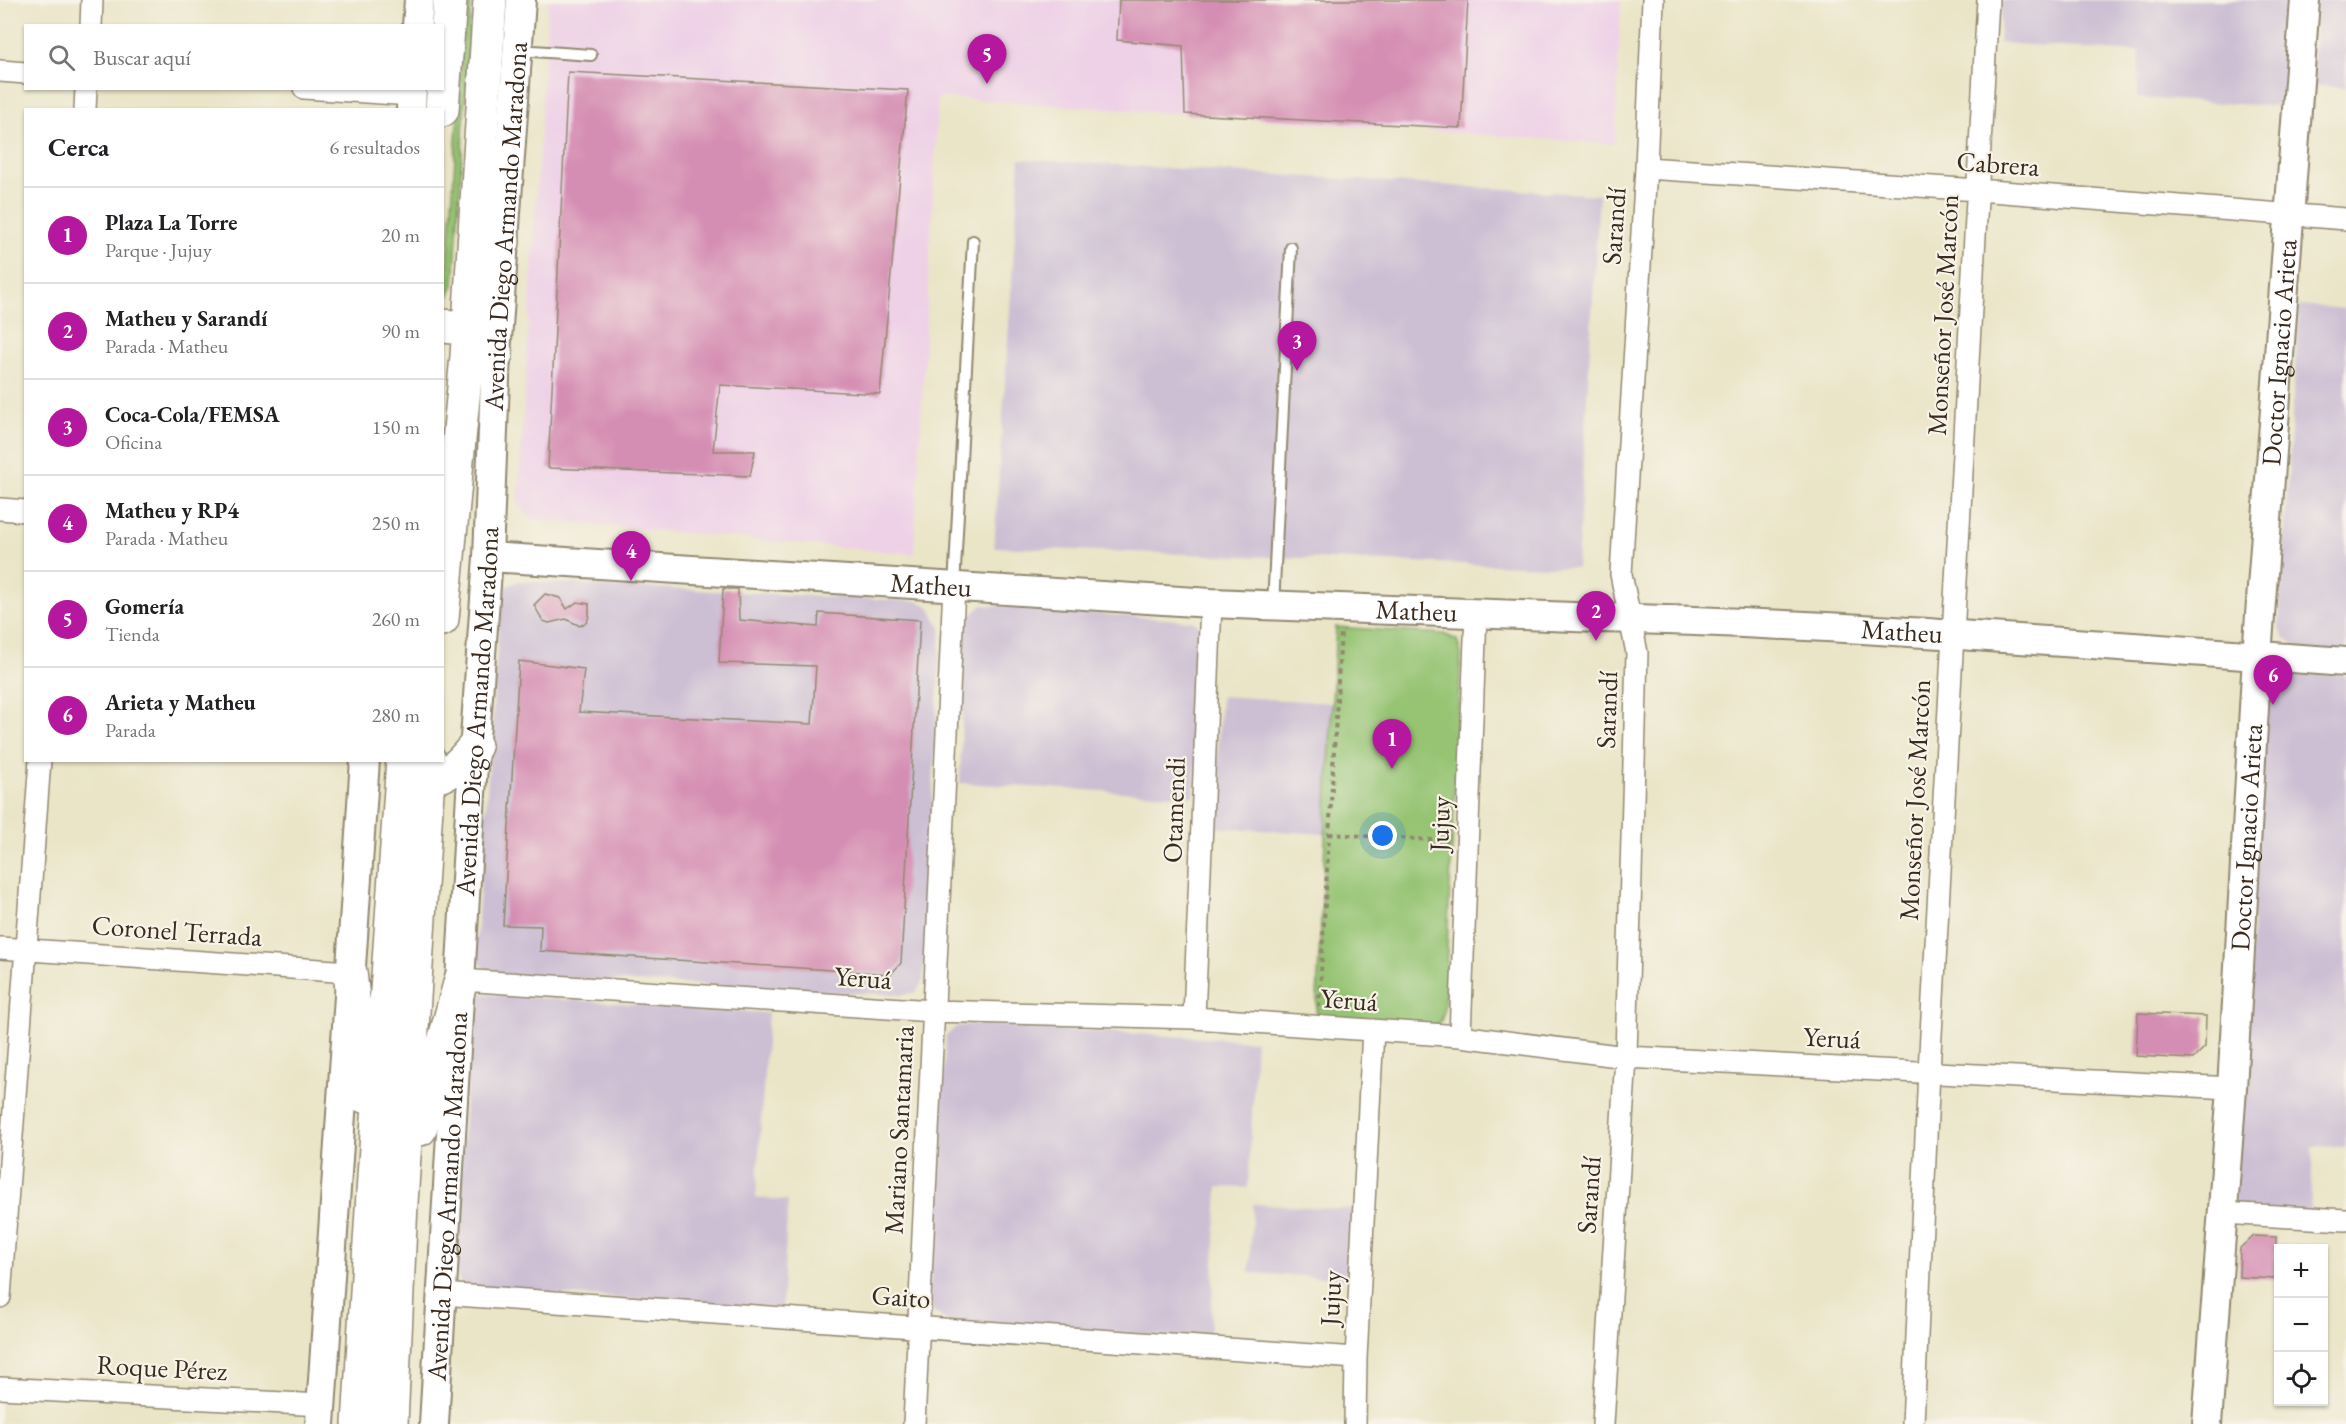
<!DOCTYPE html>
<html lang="es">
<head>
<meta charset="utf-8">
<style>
  :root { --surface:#fff; --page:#f2f2f2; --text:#202124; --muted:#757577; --line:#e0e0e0; --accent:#b5179e }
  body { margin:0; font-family:"EB Garamond",serif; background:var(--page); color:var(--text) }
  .controls { position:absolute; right:18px; bottom:18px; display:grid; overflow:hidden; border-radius:0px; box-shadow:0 2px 4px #0004 }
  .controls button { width:54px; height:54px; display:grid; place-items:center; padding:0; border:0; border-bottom:2px solid var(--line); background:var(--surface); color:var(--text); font:30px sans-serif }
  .you { position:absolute; left:1383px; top:836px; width:21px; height:21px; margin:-15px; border:4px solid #fff; border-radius:50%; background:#1a73e8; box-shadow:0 0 0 9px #1a73e833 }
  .badge { display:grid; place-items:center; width:39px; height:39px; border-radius:50%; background:var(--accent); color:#fff; font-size:20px; font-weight:700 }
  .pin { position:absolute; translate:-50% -50px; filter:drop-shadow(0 2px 3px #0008) }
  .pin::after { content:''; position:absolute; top:32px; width:21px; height:18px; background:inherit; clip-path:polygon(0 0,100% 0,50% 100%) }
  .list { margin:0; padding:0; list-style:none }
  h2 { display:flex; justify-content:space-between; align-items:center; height:78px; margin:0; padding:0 24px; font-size:26px }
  h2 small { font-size:20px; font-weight:400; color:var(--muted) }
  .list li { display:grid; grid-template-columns:39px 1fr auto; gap:18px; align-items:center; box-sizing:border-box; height:96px; padding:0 24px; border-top:2px solid var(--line) }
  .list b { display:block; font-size:22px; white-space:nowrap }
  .list p { margin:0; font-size:20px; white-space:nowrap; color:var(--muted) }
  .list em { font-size:20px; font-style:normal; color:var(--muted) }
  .icon { flex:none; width:33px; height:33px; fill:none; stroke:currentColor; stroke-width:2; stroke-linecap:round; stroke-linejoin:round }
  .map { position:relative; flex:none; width:2346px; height:1424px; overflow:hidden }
  .search { position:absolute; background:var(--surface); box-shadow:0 2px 4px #0004; left:24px; top:24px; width:420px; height:66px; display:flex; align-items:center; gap:15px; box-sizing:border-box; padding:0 21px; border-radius:0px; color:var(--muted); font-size:22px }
  .panel { position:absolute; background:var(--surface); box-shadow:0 2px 4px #0004; left:24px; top:108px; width:420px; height:654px; border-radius:0px }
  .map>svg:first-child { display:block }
  .built { fill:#eed0e7 }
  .industrial { fill:#ccbed3 }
  .green { fill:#96c473; stroke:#687748; stroke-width:1.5 }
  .building { fill:#d58eb3 }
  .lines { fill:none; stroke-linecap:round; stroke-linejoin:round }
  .lane-casing { stroke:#928872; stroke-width:14 }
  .street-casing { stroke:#928872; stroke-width:24 }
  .secondary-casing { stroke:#928872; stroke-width:32 }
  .primary-casing { stroke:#928872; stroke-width:36 }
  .path { stroke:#928872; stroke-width:4; stroke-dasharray:4.5 4.5; stroke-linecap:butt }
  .lane { stroke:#fff; stroke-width:10 }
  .street { stroke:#fff; stroke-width:21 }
  .secondary { stroke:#fff; stroke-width:28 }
  .primary { stroke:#fff; stroke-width:33 }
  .labels { text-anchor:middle; stroke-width:4.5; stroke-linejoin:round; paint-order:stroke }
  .street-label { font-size:27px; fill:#3b2a1e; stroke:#f7f3e8 }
</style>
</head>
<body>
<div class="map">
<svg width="2346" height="1424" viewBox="0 0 2346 1424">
  <rect width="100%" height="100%" fill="#f7f3e8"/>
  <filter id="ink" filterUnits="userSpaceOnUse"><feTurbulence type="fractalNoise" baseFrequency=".0167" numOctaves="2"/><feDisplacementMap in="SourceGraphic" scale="12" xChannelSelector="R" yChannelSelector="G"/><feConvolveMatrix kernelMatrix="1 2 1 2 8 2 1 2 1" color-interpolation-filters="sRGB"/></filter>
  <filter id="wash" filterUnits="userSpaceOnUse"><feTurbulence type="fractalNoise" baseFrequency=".008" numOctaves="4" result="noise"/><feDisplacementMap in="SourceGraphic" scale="24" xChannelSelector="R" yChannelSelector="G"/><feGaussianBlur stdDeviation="1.35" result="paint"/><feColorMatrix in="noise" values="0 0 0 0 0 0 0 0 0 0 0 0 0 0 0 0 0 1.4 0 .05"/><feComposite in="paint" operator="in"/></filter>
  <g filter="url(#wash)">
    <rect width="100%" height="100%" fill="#eae5c7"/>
    <path class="built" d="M548,0h1073l-6,144 -677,-47 -24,457 -383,-35 -13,-14z"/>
    <path class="industrial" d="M2002,0h292l-6,107 -151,-9 3,-46 -141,-9z
      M2317,0h29v88l-35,-3z
      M1020,159l579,36 -22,373 -583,-21z
      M2299,305l47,4v344l-45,-3 -18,-14 -4,-10z
      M518,581l399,20 11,5 13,22 -18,353 -7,11 -15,3 -405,-20 -16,-11 -4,-16 25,-351 6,-11z
      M982,605l210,16 7,4 3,6 -8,165 -234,-13 5,-155 3,-10z
      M2277,671l69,4v472l-33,-1 -3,69 -71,-8 -5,-7 35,-521z
      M1221,696l112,7 -8,131 -112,-7z
      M481,994l287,19 -12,185 32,3 -6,108 -313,-21 -9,-6 -5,-11 16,-264z
      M971,1024l285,17 -8,147 -30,-1 -8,151 -262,-16 -14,-10 -5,-11 17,-265 10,-9z
      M1253,1204l105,6 -3,69 -106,-6z"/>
    <path class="green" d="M465,0h6l-17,285 -5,11 -2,-11z
      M1336,627l108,7 13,6 4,14 -17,357 -3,10 -7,5 -118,-7z"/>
    <g id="blocks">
      <path class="building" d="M1119,0h349l-7,128 -276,-14 -2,-68 -66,-6z
        M568,72l340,18 -28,304 -160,-9 -7,66h42l-5,25 -202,-8z
        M723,589h15l1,31 79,7 1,-14 101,7 -19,343 -10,11 -351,-23 1,-25 -38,-1 16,-264 65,8 -5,43 233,12 4,-58 -97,-3z
        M545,594l15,4 7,11 10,-7 12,2v12l-2,6 -7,4 -14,-7 -17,4 -6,-2 -9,-16z
        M2138,1013l68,3 -1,31 -12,12 -57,-3z
        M2253,1236l23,1 -1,42 -36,-2 1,-29z"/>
    </g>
  </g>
  <g filter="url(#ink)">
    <use href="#blocks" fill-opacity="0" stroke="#928872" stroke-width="1.5"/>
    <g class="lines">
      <g class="lane-casing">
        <path id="lane" d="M519,50l72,5
          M954,587l19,-346
          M1273,606l18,-358"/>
      </g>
      <g class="street-casing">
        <path id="street" d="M91,26l1,-26
          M0,71l26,2
          M304,88l108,7
          M85,110l1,-22
          M1646,168l332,22 368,29
          M0,509l26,2
          M0,948l350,24
          M461,980l472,31 261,7 266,18 166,21 606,31
          M1194,1018l17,-415
          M1460,1036l16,-423
          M2222,1213l124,7
          M441,1294l915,64
          M0,1297l40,-537
          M0,1388l321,17
          M914,1424l40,-837
          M1355,1424l1,-66 17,-328
          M1603,1424l23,-367 11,-404 -16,-79 25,-406 7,-168
          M1913,1424l16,-353 59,-1071"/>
      </g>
      <g class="secondary-casing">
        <g id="secondary">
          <path d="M417,26l2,-26"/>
          <path d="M411,110l1,-22"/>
          <path id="s1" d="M488,557l723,46 387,15c250,6 499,27 748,44"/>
          <path d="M320,1424l45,-664"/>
          <path id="s2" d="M434,1424l37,-630 17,-237 8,-203 25,-354"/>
          <path id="s3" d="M2207,1424l25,-336 25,-432 48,-656"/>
        </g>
      </g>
      <g class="primary-casing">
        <path id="primary" d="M442,110l8,-110
          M496,157l7,85
          M442,326c27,2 41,2 54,28
          M442,619l25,-263 23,-356
          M409,777c33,5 46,-6 66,-31
          M350,972l14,124
          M420,1129l41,-149
          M359,1424l15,-247 29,-417
          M391,1424l10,-221 28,-443"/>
      </g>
      <path class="path" d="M1329,834l119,7
        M1319,1007l22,-376"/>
      <use href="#lane" class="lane"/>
      <use href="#street" class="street"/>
      <use href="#secondary" class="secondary"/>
      <use href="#primary" class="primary"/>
    </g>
  </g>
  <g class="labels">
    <g class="street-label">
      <text transform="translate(1998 164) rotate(4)" y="9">Cabrera</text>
      <text transform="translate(1614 226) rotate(-86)" y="9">Sarandí</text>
      <text dy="9" stroke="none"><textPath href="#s2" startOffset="1200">Avenida Diego Armando Maradona</textPath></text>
      <text transform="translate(1943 315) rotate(-87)" y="9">Monseñor José Marcón</text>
      <text dy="9" stroke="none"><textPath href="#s3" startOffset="1074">Doctor Ignacio Arieta</textPath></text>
      <text dy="9" stroke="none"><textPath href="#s1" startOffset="444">Matheu</textPath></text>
      <text dy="9" stroke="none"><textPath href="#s1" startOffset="930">Matheu</textPath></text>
      <text dy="9" stroke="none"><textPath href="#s1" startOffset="1416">Matheu</textPath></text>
      <text transform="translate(1607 710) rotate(-88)" y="9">Sarandí</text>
      <text dy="9" stroke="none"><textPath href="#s2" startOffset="714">Avenida Diego Armando Maradona</textPath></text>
      <text transform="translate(1915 800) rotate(-87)" y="9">Monseñor José Marcón</text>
      <text transform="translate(1174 810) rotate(-88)" y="9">Otamendi</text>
      <text transform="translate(1440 824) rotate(-88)" y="9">Jujuy</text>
      <text dy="9" stroke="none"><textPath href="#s3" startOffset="588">Doctor Ignacio Arieta</textPath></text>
      <text transform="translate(177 931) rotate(4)" y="9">Coronel Terrada</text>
      <text transform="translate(863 978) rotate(4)" y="9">Yeruá</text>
      <text transform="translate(1349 1000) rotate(4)" y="9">Yeruá</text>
      <text transform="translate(1832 1038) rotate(3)" y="9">Yeruá</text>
      <text transform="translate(899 1130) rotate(-87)" y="9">Mariano Santamaria</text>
      <text transform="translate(1589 1195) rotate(-86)" y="9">Sarandí</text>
      <text dy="9" stroke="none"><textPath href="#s2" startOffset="228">Avenida Diego Armando Maradona</textPath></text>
      <text transform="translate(901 1297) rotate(4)" y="9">Gaito</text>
      <text transform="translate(1331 1298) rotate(-87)" y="9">Jujuy</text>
      <text transform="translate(162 1368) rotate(3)" y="9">Roque Pérez</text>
    </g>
  </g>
</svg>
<div class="controls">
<button>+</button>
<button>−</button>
<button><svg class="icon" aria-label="locate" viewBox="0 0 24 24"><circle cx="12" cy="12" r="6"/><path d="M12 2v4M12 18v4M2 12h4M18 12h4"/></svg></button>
</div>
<div class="you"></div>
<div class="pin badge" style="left:1392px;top:769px">1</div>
<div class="pin badge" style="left:1596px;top:641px">2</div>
<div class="pin badge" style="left:1297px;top:371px">3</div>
<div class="pin badge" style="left:631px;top:581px">4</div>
<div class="pin badge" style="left:987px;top:84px">5</div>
<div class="pin badge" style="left:2273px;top:705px">6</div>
<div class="search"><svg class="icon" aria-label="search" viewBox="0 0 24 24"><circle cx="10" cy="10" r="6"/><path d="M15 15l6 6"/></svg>Buscar aquí</div>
<section class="panel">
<h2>Cerca<small>6 resultados</small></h2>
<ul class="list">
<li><span class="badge">1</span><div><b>Plaza La Torre</b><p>Parque · Jujuy</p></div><em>20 m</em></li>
<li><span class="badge">2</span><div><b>Matheu y Sarandí</b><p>Parada · Matheu</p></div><em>90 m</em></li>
<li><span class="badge">3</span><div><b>Coca-Cola/FEMSA</b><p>Oficina</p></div><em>150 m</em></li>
<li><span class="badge">4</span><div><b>Matheu y RP4</b><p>Parada · Matheu</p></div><em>250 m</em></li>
<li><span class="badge">5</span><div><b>Gomería</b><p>Tienda</p></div><em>260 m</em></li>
<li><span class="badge">6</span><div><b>Arieta y Matheu</b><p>Parada</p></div><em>280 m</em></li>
</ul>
</section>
</div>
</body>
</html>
